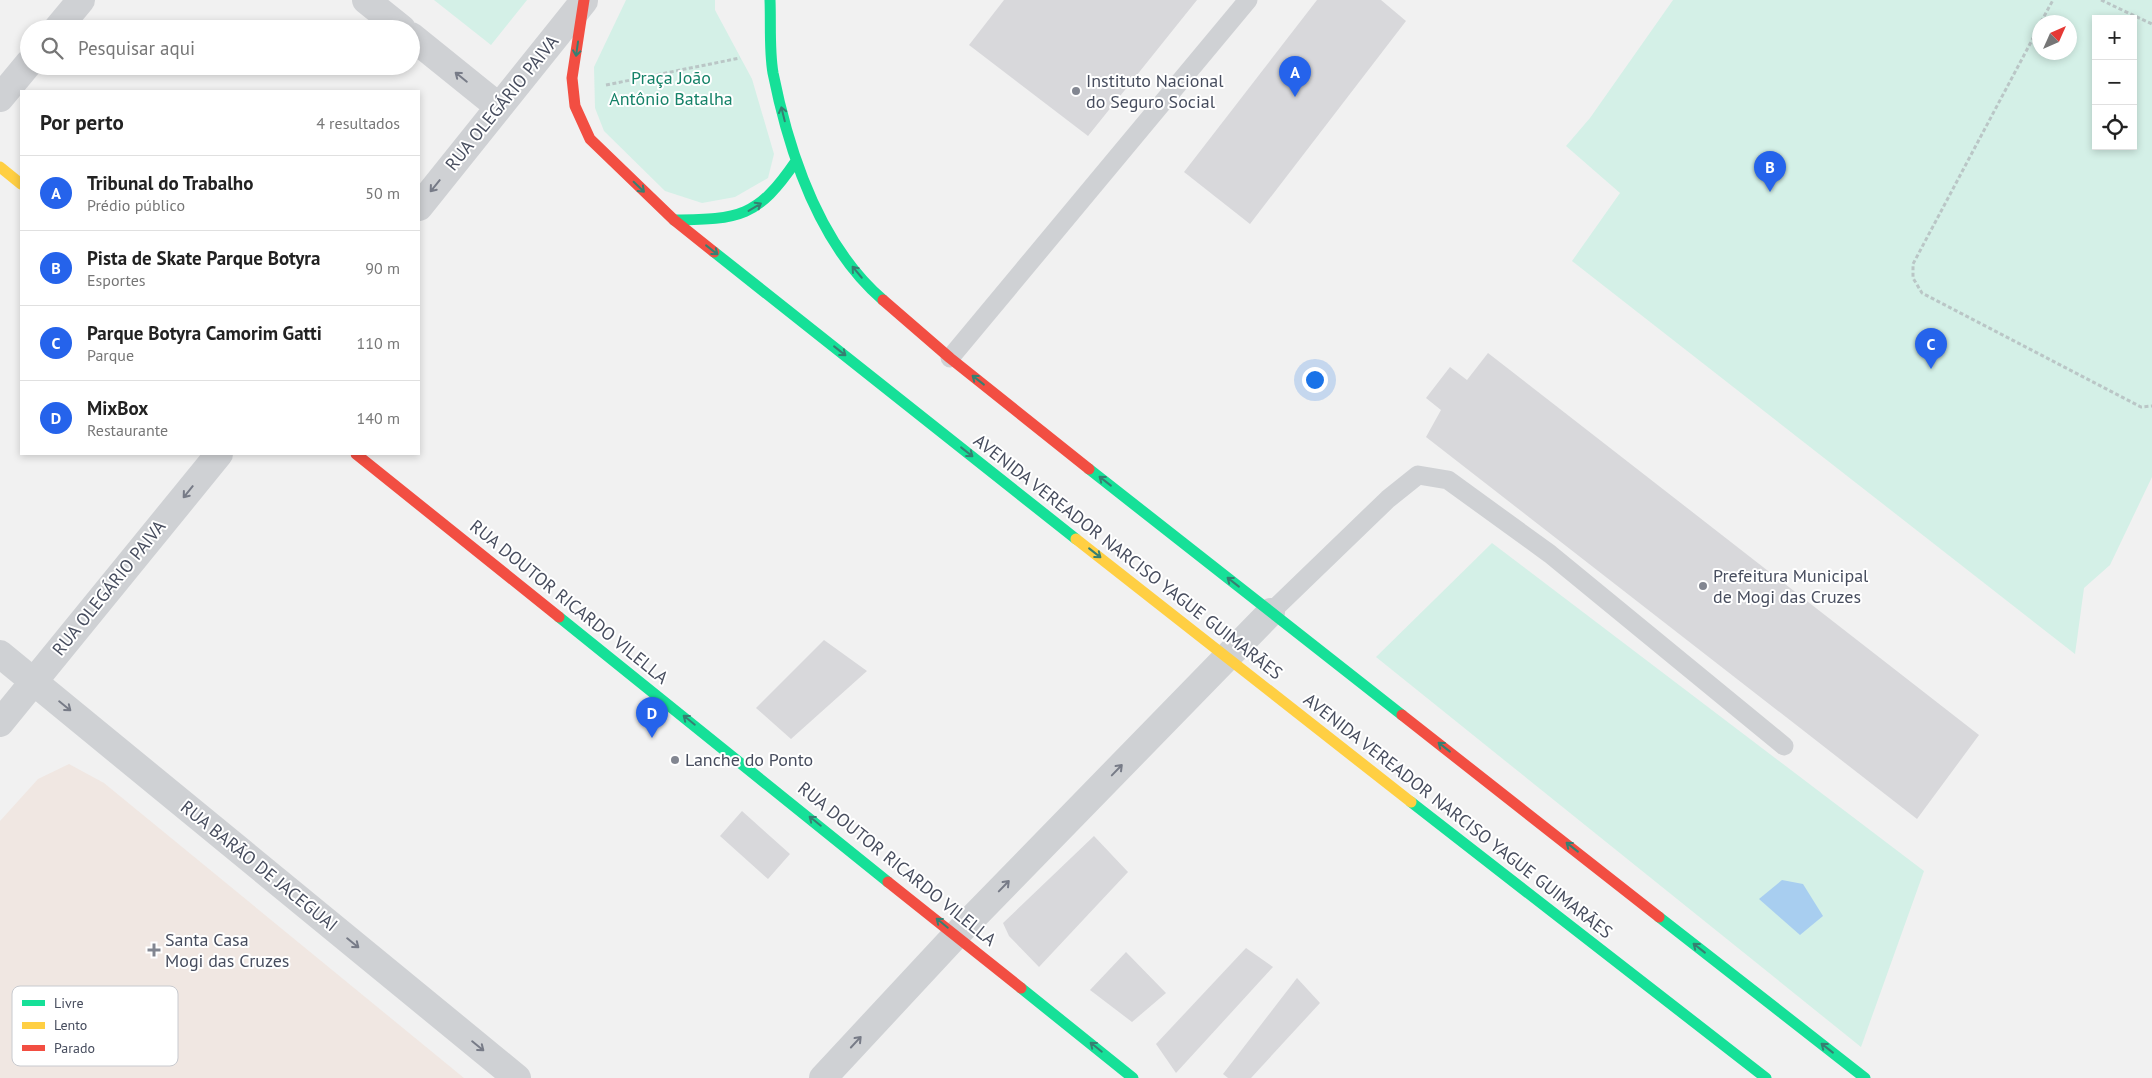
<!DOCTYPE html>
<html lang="pt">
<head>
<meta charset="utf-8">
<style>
  :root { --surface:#fff; --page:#f2f2f2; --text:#222; --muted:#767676; --line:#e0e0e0; --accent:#2563eb }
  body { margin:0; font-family:"PT Sans",sans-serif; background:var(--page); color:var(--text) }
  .controls { position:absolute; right:15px; top:15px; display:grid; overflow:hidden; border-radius:0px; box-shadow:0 2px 8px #0003 }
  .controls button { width:45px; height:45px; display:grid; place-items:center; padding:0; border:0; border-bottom:1px solid var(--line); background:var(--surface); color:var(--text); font:25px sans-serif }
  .compass { position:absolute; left:2032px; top:15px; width:45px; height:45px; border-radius:50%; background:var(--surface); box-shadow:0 2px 8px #0003; rotate:45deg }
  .you { position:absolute; left:1314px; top:379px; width:18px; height:18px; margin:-12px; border:4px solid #fff; border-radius:50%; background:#1a73e8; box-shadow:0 0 0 8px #1a73e833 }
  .badge { display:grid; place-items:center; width:32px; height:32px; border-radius:50%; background:var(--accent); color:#fff; font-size:16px; font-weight:700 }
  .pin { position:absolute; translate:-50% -41px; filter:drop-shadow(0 1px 2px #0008) }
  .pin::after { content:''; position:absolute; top:26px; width:18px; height:15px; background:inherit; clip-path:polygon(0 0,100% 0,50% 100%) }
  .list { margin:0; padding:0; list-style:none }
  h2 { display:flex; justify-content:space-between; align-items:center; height:65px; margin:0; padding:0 20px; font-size:21px }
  h2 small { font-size:16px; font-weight:400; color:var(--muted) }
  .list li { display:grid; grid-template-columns:32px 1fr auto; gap:15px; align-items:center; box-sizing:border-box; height:75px; padding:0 20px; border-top:1px solid var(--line) }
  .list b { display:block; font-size:19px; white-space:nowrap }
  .list p { margin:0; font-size:16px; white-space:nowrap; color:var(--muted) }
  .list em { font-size:16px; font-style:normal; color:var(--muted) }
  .icon { flex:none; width:28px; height:28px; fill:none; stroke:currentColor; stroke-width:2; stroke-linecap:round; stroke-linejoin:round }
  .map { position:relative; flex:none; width:2152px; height:1078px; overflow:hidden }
  .search { position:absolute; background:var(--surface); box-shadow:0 2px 8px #0003; left:20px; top:20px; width:400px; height:55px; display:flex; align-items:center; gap:12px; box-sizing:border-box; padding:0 18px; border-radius:28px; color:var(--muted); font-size:19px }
  .panel { position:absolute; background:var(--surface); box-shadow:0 2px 8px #0003; left:20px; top:90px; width:400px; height:365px; border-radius:0px }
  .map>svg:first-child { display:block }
  .medical { fill:#f0e7e2 }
  .green { fill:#d4f0e7; fill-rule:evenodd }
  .water { fill:#a8cef0 }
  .building { fill:#d8d8db }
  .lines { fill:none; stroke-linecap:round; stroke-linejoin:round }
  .path { stroke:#bac6c6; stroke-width:3; stroke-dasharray:4 2.5; stroke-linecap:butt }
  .lane { stroke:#cfd1d4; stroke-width:19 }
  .street { stroke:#cfd1d4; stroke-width:28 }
  .fast { stroke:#16e098; stroke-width:11 }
  .slow { stroke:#ffcf43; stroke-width:11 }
  .jam { stroke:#f24e42; stroke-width:11 }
  .oneway { stroke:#368072 }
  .oneway2 { stroke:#777b87 }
  .poi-dot { fill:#828691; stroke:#fff; stroke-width:2 }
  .labels { text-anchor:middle; stroke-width:4; stroke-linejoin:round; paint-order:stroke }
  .park-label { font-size:18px; fill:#158268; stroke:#fff }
  .poi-label { font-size:18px; fill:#474d5e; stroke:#fff; text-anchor:start }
  .street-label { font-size:18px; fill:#474d5e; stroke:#fff }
  .key { fill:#fff; stroke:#c8cacf; stroke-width:1 }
  .key-label { font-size:14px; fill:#474d5e }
</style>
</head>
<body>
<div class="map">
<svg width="2152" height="1078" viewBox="0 0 2152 1078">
  <rect width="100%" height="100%" fill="#f1f1f1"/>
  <path class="medical" d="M69,764l35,19 360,295h-464v-257l38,-42z"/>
  <path class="green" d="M434,0h93l-36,45z
    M626,0h89v10l37,69 22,75 -6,24 -33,19 -33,6 -37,-12 -61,-60 -9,-23 -1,-41z
    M1673,0h479v477l-42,88 -26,23 -9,66 -503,-393 48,-68 -54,-47 24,-28zM2096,19h37v127h-37zM2040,22h30v30h-30z
    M1492,543l432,328 -63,176 -485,-390z"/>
  <path class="water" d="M1782,880l21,4 20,32 -23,19 -41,-36z"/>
  <path class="building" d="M1004,0h193l-109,136 -119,-91z
    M1317,0h64l25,21 -156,203 -66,-52z
    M1488,353l491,382 -62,84 -491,-382 15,-27 -15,-12 24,-31 17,13z
    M824,640l43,31 -76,68 -35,-31z
    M742,811l48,43 -22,25 -48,-43z
    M1094,836l34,36 -89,95 -30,-31 -6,-13z
    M1246,948l27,19 -97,106 -20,-29z
    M1126,952l40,41 -34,29 -42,-32z
    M1297,978l23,25 -69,75h-23l-5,-4z"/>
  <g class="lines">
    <path class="path" d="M2101,0l51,24
      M2041,22l12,-22
      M2040,25l-127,239v14l9,15 219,114 11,-1
      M606,85l134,-27"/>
    <path class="lane" d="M950,358l298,-358
      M1271,612l117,-113 30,-24 30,5 102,74 234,192"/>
    <path class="street" d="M366,0l36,29
      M57,29l24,-29
      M411,36l88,71
      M0,98l29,-35
      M419,207l165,-206
      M0,654l517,424
      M0,723l219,-269
      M823,1078l134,-144 314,-322"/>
    <path class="fast" d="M770,0c1,23 -1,50 3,73 16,80 46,172 110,227
      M674,220c66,-1 83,-2 122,-59
      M714,252l362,287
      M1089,469l313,246
      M559,617l329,265
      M1411,802l355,276
      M1659,917l206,161
      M1021,988l112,90"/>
    <path class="slow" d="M0,167l21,17
      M1076,539l335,263"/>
    <path class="jam" d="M584,0l-12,78 3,28 15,33 84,81 40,32
      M883,300l67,58 139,111
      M356,454l203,163
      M1402,715l257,202
      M888,882l133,106"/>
  </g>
  <defs><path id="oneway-shaft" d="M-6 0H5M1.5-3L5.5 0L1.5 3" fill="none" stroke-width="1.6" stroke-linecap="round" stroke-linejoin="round" transform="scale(1.25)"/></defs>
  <g class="oneway">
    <use href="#oneway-shaft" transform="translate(577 49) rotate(98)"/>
    <use href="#oneway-shaft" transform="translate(783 114) rotate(-104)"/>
    <use href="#oneway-shaft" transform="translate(639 187) rotate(44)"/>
    <use href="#oneway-shaft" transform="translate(755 207) rotate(-31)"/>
    <use href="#oneway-shaft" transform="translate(712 250) rotate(38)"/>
    <use href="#oneway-shaft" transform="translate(857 272) rotate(-130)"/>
    <use href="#oneway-shaft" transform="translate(840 351) rotate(38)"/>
    <use href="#oneway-shaft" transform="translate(978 380) rotate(-142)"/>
    <use href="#oneway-shaft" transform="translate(967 452) rotate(38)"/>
    <use href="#oneway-shaft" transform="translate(1105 481) rotate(-142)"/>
    <use href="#oneway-shaft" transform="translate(1095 553) rotate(38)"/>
    <use href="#oneway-shaft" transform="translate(1233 582) rotate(-142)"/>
    <use href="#oneway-shaft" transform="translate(689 720) rotate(-141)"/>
    <use href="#oneway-shaft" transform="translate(1444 747) rotate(-142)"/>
    <use href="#oneway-shaft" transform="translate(815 821) rotate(-141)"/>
    <use href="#oneway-shaft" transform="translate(1572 847) rotate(-142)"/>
    <use href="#oneway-shaft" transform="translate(942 923) rotate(-141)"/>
    <use href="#oneway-shaft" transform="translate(1699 948) rotate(-142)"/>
    <use href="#oneway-shaft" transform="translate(1096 1047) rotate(-141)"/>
    <use href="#oneway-shaft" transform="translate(1827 1048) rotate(-142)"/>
  </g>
  <g class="oneway2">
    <use href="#oneway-shaft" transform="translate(461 77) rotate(-141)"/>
    <use href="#oneway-shaft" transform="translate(435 186) rotate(129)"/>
    <use href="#oneway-shaft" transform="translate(188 492) rotate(129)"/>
    <use href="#oneway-shaft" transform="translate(65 706) rotate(39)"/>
    <use href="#oneway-shaft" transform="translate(1117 770) rotate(-46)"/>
    <use href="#oneway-shaft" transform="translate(1004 886) rotate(-46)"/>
    <use href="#oneway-shaft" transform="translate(353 943) rotate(39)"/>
    <use href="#oneway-shaft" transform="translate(856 1042) rotate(-47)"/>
    <use href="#oneway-shaft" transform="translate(478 1046) rotate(39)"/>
  </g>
  <g class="poi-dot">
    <circle cx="1076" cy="91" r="5"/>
    <circle cx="1703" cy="586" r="5"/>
    <circle cx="675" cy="760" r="5"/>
    <path d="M151.5 942.5h5v5h5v5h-5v5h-5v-5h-5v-5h5z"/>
  </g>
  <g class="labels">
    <g class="park-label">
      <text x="671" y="84">Praça João<tspan x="671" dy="21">Antônio Batalha</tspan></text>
    </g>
    <g class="poi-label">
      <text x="1086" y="87">Instituto Nacional<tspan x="1086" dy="21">do Seguro Social</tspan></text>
      <text x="1713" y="582">Prefeitura Municipal<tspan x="1713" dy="21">de Mogi das Cruzes</tspan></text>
      <text x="685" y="766">Lanche do Ponto</text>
      <text x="165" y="946">Santa Casa<tspan x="165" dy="21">Mogi das Cruzes</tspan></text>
    </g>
    <g class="street-label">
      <text transform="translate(502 103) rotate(-51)" y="6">RUA OLEGÁRIO PAIVA</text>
      <text transform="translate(1128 557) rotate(38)" y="6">AVENIDA VEREADOR NARCISO YAGUE GUIMARÃES</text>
      <text transform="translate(109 588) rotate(-51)" y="6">RUA OLEGÁRIO PAIVA</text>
      <text transform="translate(569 602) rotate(39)" y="6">RUA DOUTOR RICARDO VILELLA</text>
      <text transform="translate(1458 816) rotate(38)" y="6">AVENIDA VEREADOR NARCISO YAGUE GUIMARÃES</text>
      <text transform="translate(897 864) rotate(39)" y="6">RUA DOUTOR RICARDO VILELLA</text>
      <text transform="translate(259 866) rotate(39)" y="6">RUA BARÃO DE JACEGUAI</text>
    </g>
  </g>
  <rect x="12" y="986" width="166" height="80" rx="8" class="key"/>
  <rect x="22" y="1000" width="23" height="6" fill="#16e098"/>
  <rect x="22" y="1022" width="23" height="7" fill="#ffcf43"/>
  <rect x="22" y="1045" width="23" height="6" fill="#f24e42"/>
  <g class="key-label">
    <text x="54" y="1008">Livre</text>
    <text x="54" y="1030">Lento</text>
    <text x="54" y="1053">Parado</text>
  </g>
</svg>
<div class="controls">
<button>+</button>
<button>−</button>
<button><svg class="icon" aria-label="locate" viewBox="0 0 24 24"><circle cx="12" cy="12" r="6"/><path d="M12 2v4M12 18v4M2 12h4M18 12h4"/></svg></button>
</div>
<svg class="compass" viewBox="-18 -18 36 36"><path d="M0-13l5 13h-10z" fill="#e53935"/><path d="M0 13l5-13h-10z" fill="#767676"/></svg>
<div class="you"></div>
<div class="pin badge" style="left:1295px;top:97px">A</div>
<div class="pin badge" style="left:1770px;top:192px">B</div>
<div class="pin badge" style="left:1931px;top:369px">C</div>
<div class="pin badge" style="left:652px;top:738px">D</div>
<div class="search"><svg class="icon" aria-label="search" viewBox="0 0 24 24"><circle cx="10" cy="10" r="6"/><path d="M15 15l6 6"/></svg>Pesquisar aqui</div>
<section class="panel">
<h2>Por perto<small>4 resultados</small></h2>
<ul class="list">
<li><span class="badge">A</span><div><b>Tribunal do Trabalho</b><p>Prédio público</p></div><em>50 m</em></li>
<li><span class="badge">B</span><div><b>Pista de Skate Parque Botyra</b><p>Esportes</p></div><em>90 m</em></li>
<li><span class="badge">C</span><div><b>Parque Botyra Camorim Gatti</b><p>Parque</p></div><em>110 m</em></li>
<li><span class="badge">D</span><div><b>MixBox</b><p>Restaurante</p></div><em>140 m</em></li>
</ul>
</section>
</div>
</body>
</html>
